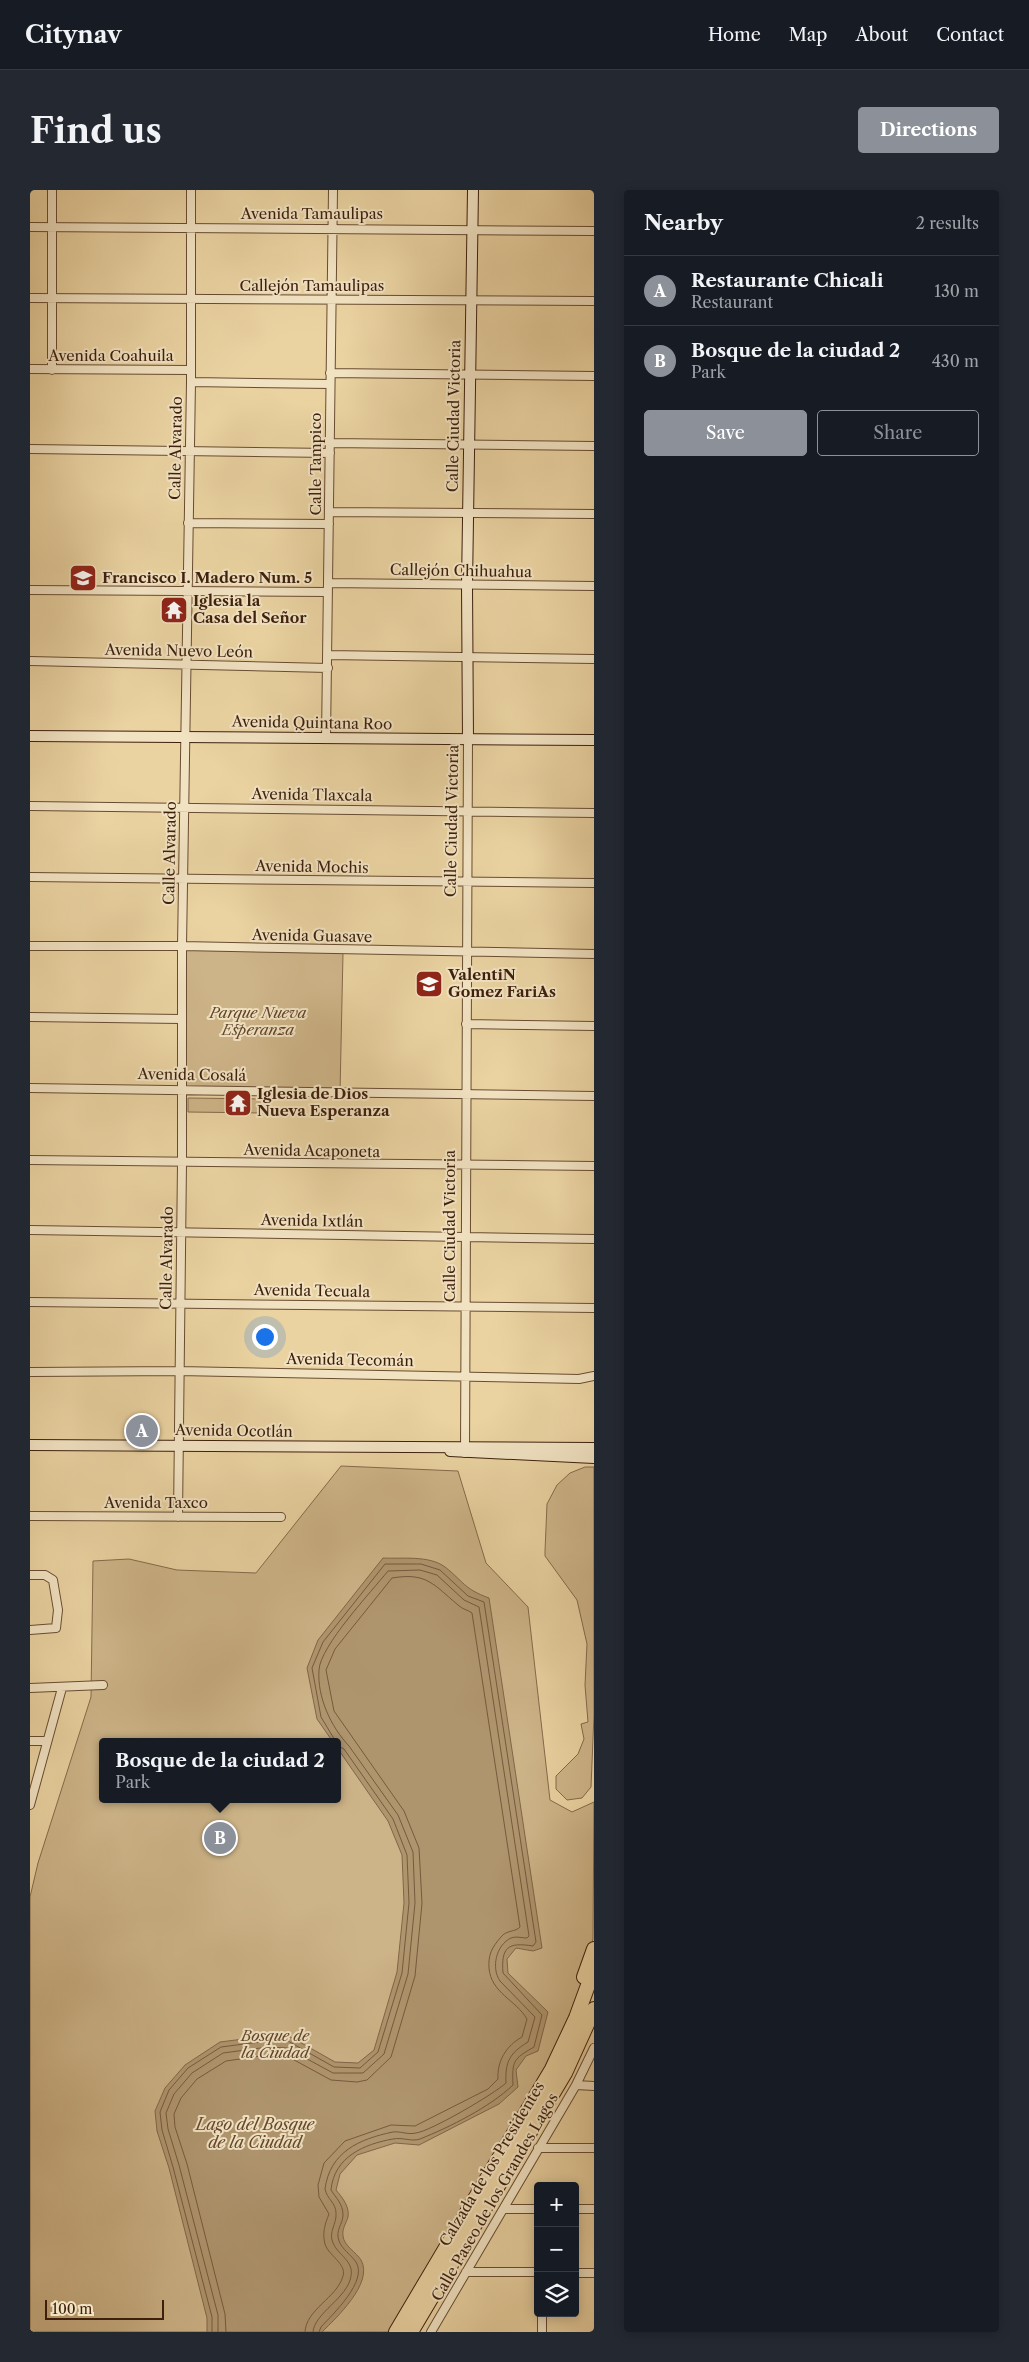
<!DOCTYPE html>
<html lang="en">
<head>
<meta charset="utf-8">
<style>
  :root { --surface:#171b24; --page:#242831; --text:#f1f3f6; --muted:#9ea1a6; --line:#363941; --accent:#8c9099 }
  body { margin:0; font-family:"Libre Caslon Text",serif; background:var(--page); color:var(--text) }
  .controls { position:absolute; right:15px; bottom:15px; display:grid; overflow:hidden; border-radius:5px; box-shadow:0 2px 12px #0003 }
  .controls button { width:45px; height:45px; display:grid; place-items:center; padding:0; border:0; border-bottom:1px solid var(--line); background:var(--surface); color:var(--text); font:25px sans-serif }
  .scale { position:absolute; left:15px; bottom:12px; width:119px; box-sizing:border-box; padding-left:5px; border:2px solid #3d1f0c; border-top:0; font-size:14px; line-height:18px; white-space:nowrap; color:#3d1f0c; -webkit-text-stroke:4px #f1e2c2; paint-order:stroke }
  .you { position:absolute; left:234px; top:1146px; width:18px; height:18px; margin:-12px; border:4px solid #fff; border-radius:50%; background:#1a73e8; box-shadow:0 0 0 8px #1a73e833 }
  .badge { display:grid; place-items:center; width:32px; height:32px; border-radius:50%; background:var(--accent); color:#fff; font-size:16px; font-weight:700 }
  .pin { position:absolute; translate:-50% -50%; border:2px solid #fff; box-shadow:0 1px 5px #0006 }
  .popup { position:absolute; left:69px; top:1548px; width:242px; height:65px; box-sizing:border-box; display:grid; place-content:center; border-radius:5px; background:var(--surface); filter:drop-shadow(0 1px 4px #0005); font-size:16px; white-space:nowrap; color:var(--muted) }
  .popup b { font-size:19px; color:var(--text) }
  .popup::after { content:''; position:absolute; left:50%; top:100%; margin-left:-10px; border:10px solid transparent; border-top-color:var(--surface) }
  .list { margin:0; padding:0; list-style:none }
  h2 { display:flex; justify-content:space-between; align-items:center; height:65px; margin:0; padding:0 20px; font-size:21px }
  h2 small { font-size:16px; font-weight:400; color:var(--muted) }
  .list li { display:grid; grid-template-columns:32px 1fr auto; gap:15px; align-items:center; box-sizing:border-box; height:70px; padding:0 20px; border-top:1px solid var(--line) }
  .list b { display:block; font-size:19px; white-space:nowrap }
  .list p { margin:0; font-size:16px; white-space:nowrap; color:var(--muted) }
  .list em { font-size:16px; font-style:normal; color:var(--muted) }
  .actions { display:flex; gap:10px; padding:15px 20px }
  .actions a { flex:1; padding:11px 0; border:1px solid var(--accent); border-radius:5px; text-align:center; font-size:18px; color:var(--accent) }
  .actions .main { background:var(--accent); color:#fff }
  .icon { flex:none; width:28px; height:28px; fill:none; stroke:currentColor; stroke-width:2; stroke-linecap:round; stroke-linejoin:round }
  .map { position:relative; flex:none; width:564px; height:2142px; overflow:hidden; border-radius:5px }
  header { display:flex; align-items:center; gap:30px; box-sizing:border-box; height:70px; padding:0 25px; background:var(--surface); border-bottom:1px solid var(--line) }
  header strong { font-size:24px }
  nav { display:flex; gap:28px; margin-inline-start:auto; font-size:18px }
  .intro { display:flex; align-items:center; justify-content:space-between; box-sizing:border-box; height:120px; padding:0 30px }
  h1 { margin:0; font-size:35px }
  .button { padding:12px 22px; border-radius:5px; background:var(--accent); color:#fff; font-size:18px; font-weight:700 }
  main { display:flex; gap:30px; padding:0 30px }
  aside { flex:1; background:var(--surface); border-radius:5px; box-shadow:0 2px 12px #0003 }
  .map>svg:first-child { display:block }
  .green { fill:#cdb488; stroke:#856a4a; fill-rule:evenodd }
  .water { fill:#af956e; stroke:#816647 }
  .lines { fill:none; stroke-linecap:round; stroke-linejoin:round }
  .shore { stroke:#765a3d; stroke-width:1 }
  .street-casing { stroke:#684c31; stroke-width:10 }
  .secondary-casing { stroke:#3d1f0c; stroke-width:12 }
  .highway-casing { stroke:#3d1f0c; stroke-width:16 }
  .street { stroke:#f1e2c2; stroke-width:8 }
  .secondary { stroke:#f1e2c2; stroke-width:10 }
  .highway { stroke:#ead2a1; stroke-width:14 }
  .labels { text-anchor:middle; stroke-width:4; stroke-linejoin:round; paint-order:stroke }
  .street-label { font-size:15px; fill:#3d1f0c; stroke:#f1e2c2 }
  .poi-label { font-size:15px; font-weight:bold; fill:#3d1f0c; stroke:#f1e2c2; text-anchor:start }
  .park-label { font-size:15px; font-style:italic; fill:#61442b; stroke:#f1e2c2 }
  .water-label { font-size:16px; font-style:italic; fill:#65482e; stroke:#f1e2c2 }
</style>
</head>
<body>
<header>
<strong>Citynav</strong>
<nav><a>Home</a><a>Map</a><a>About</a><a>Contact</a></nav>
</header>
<div class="intro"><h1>Find us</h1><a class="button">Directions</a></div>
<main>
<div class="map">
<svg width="564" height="2142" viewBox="0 0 564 2142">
  <rect width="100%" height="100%" fill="#ead2a1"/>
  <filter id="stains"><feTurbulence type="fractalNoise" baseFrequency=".004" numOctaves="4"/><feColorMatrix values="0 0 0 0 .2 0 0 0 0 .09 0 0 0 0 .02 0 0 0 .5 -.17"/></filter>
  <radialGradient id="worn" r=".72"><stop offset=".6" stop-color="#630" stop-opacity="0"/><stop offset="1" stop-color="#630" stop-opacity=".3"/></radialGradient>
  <path class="green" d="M153,759l160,4 -3,140 -158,-1z
    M158,908l75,1v14l-75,-1z
    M311,1276l117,5 28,92 42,44 22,193 22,12 22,-10 -1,137 -21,82 -152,262 -32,49h-358v-435l8,-34 53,-166 2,-136 36,-2 48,11 79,3zM72,1552h236v57h-236z
    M555,1277h9v248l-3,72 -9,11 -15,2 -11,-11v-13l22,-22 6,-15 -3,-15 7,-2 -3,-37 2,-41 -10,-44 -32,-44v-5l2,-47 10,-19 13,-12z"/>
  <path class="water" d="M353,1368c19,1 46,-3 62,9 18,14 19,22 44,31l53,350 -9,3 -17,-3 -9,11 1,14 40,39 -10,39 -12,5 -10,14 2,17 -19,17 -80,41 -24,-2 -38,12 -17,19 -4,16c6,7 14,17 12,27 -2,7 -6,11 -5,19 1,10 13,16 18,24 13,23 -25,58 -39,72h-115v-14l-38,-150 -12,-37 -2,-20 10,-23 20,-23 35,-23 47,-6h22l46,26 23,1 16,-13 23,-78 7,-69 -2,-48 -14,-34 -50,-72v-7h-5l-16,-23 -10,-51 11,-28z"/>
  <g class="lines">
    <path class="shore" d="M182,2142v-15l-39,-150 -11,-37 -2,-18 9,-22 19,-22 33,-21 47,-6h20l46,26 26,1 18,-16 24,-79 7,-70 -2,-48 -14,-36 -49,-70 -6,-3
      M188,2142v-17l-39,-150 -11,-36 -2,-16 8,-19 18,-21 31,-20 45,-6 19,1 46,25h30l21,-19 24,-80 7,-71 -2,-51 -15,-37 -49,-69c-18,-19 -32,-49 -30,-76 1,-24 53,-79 69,-99l32,-1 17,5 27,25 15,7 50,329 -2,2c-5,0 -11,-2 -16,0 -15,7 -20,30 -11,43l35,36 -7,25c-18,11 -23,19 -22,41 -12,11 -75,48 -90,50 -8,2 -16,-2 -23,-1 -34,7 -63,20 -68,57 2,10 11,14 11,24 1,11 -8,19 -3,30 5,12 21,18 18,33 -3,22 -37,37 -38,56
      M196,2142l-1,-18 -38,-150 -12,-37 -1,-13 7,-16 16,-19 29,-18 42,-6h17l46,25 26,2 10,-2 24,-23 24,-81 7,-73 -3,-55 -15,-37 -70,-100 -8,-41 9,-21 57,-71c35,-6 42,7 66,27 4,4 10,5 14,8l48,314c-4,5 -14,3 -19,10 -9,10 -13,18 -12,31 2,25 27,32 38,51l-5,18c-16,9 -25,24 -24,42l-10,10 -73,37 -24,-1 -46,16 -21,22 -6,22 1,12 10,17c-4,10 -7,19 -4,30 3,11 22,20 18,32 -6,22 -37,33 -38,56
      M289,2142l2,-5c12,-13 47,-46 35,-65 -5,-7 -14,-13 -17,-21 -4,-11 4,-17 4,-26 0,-11 -7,-17 -12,-25 3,-33 33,-46 62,-51 9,-2 19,3 27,0 30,-12 70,-32 93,-54 -1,-24 0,-26 21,-38l8,-32 -39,-42c-2,-26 5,-31 30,-27l3,-4 -52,-340 -16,-6 -28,-26 -19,-6h-36l-62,78 -11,26 9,49 15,25"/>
    <g class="street-casing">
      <path id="street" d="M22,0v180
        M0,37l564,4
        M0,108l564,3
        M0,179l161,1
        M300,183l264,3
        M161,192l139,2
        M300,253l264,3
        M0,259l300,4
        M300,322l264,2
        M158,333l141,1
        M298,393l266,3
        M0,400l298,2
        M298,465l266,4
        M0,471l298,7
        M296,549l7,-549
        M0,616l564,7
        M0,687l564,6
        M0,756h152l412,8
        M0,827l151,2
        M436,834l128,2
        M0,898l564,8
        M0,970l564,6
        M0,1040l564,9
        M0,1112l564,6
        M0,1182l148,-1 401,8 15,-3
        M435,1263l3,-713
        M0,1326l251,1
        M148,1327l4,-354v-217l9,-564v-192
        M0,1385h15l8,5 5,30 -2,18 -26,2
        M0,1498l73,-3
        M0,1551h17
        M0,1615l32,-117
        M546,1895l18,1
        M508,1958h56
        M474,2019h34
        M545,2019h19
        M436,2082h72
        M545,2083h19
        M512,2123v19
        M401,2142l145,-247 18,-37"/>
    </g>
    <g class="secondary-casing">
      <path id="secondary" d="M0,546l564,4
        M438,550l-1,-155 6,-395
        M0,1255l564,3
        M420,1261l144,7"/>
    </g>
    <g class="highway-casing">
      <path id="highway" d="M554,1787l10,-28
        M366,2142l156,-263 24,-51 18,-49
        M381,2142l154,-259 29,-64"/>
    </g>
    <use href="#street" class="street"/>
    <use href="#secondary" class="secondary"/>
    <use href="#highway" class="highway"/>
  </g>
  <defs>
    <g id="school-square" transform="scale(1.4375)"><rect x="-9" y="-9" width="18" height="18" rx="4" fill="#8f2418" stroke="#f1e2c2"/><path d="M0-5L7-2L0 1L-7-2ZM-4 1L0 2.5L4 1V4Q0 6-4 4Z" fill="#fff"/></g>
    <g id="temple-square" transform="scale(1.4375)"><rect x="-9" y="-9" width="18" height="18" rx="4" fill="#8f2418" stroke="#f1e2c2"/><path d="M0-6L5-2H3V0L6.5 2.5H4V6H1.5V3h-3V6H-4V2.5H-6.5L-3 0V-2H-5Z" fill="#fff"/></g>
  </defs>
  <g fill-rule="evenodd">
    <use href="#school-square" x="53" y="388"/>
    <use href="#temple-square" x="144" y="420"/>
    <use href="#school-square" x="399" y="794"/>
    <use href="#temple-square" x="208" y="913"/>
  </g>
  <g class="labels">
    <g class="street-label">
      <text x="282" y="29">Avenida Tamaulipas</text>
      <text x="282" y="101">Callejón Tamaulipas</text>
      <text x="81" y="171">Avenida Coahuila</text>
      <text transform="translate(424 226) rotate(-89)" y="5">Calle Ciudad Victoria</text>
      <text transform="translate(146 258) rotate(-89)" y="5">Calle Alvarado</text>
      <text transform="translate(286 274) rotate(-90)" y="5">Calle Tampico</text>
      <text transform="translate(431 381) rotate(1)" y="5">Callejón Chihuahua</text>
      <text transform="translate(149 461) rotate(1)" y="5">Avenida Nuevo León</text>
      <text transform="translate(282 533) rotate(1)" y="5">Avenida Quintana Roo</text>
      <text transform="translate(282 605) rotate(1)" y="5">Avenida Tlaxcala</text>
      <text transform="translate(422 631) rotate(-89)" y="5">Calle Ciudad Victoria</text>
      <text transform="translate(140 663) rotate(-89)" y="5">Calle Alvarado</text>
      <text transform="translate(282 677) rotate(1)" y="5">Avenida Mochis</text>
      <text transform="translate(282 746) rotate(1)" y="5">Avenida Guasave</text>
      <text transform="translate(162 885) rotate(1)" y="5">Avenida Cosalá</text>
      <text transform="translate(282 961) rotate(1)" y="5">Avenida Acaponeta</text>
      <text transform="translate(282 1031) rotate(1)" y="5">Avenida Ixtlán</text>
      <text transform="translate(420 1036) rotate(-90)" y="5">Calle Ciudad Victoria</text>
      <text transform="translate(137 1068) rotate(-89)" y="5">Calle Alvarado</text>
      <text transform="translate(282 1101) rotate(1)" y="5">Avenida Tecuala</text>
      <text transform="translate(320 1170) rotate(1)" y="5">Avenida Tecomán</text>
      <text transform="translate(204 1241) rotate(1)" y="5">Avenida Ocotlán</text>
      <text x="126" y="1318">Avenida Taxco</text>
      <text transform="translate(462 1974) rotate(-59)" y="5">Calzada de los Presidentes</text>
      <text transform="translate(465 2007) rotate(-60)" y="5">Calle Paseo de los Grandes Lagos</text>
    </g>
    <g class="poi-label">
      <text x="72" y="393">Francisco I. Madero Num. 5</text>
      <text x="163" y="416">Iglesia la<tspan x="163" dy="17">Casa del Señor</tspan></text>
      <text x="418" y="790">ValentiN<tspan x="418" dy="17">Gomez FariAs</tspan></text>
      <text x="227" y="909">Iglesia de Dios<tspan x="227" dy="17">Nueva Esperanza</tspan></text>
    </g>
    <g class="park-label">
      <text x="228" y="828">Parque Nueva<tspan x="228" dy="17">Esperanza</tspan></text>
      <text x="245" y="1851">Bosque de<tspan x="245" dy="17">la Ciudad</tspan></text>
    </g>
    <g class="water-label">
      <text x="225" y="1940">Lago del Bosque<tspan x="225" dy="18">de la Ciudad</tspan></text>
    </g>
  </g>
  <rect width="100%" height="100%" filter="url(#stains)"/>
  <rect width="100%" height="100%" fill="url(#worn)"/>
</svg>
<div class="controls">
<button>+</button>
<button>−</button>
<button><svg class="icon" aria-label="layers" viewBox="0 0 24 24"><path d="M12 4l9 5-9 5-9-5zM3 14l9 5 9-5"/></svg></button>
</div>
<div class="scale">100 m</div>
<div class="you"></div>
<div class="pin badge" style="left:112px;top:1241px">A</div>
<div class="pin badge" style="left:190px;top:1648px">B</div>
<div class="popup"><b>Bosque de la ciudad 2</b>Park</div>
</div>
<aside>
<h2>Nearby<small>2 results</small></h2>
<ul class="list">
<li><span class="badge">A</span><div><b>Restaurante Chicali</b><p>Restaurant</p></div><em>130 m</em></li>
<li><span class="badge">B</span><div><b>Bosque de la ciudad 2</b><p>Park</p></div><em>430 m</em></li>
</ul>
<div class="actions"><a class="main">Save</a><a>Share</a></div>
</aside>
</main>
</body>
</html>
